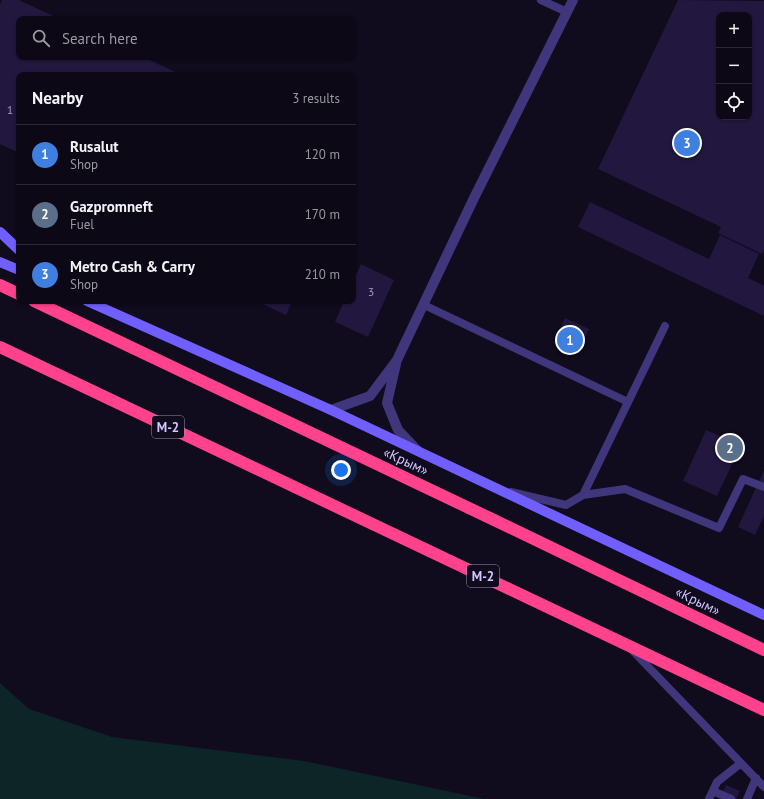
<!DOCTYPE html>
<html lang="en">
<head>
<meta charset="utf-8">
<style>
  :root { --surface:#0c0816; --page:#15111f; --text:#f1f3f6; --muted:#9a9aa1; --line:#2c2935; --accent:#d93025 }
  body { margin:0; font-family:"PT Sans",sans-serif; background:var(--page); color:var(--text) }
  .controls { position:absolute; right:12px; top:12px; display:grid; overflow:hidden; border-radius:8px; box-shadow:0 1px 3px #0004 }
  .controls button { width:36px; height:36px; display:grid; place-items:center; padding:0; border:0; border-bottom:1px solid var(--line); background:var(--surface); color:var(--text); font:20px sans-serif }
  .you { position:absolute; left:341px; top:470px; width:14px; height:14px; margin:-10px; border:3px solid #fff; border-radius:50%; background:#1a73e8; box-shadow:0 0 0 6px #1a73e833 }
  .badge { display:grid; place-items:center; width:26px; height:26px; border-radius:50%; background:var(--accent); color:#fff; font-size:13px; font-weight:700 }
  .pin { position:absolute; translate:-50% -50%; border:2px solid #fff; box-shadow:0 1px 4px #0006 }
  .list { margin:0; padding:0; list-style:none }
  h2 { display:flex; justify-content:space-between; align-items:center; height:52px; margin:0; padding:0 16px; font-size:17px }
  h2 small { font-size:13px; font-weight:400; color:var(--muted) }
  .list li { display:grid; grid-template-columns:26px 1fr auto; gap:12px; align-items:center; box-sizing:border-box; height:60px; padding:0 16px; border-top:1px solid var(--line) }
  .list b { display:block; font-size:15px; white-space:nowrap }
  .list p { margin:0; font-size:13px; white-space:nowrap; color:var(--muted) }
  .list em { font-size:13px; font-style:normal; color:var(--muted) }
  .icon { flex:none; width:22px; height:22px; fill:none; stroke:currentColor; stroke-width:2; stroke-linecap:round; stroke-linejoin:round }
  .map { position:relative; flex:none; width:764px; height:799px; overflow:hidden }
  .search { position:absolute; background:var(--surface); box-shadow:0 1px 3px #0004; left:16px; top:16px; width:340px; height:44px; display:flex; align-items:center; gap:10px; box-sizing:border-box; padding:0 14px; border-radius:8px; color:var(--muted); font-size:15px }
  .panel { position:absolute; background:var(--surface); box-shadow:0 1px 3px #0004; left:16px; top:72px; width:340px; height:232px; border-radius:8px }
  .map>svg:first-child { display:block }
  .green { fill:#0e2527 }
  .building { fill:#22173e; fill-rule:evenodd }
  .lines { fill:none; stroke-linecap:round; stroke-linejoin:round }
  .lane { stroke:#3f367c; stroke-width:8 }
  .street { stroke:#3f367c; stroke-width:10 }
  .secondary { stroke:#715eff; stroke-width:10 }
  .highway { stroke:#ff428b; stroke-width:12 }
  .labels { text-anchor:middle; stroke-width:3.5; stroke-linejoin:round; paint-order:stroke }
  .number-label { font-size:12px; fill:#a69bcf }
  .shield { fill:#100b1d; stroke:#988fbb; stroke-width:1 }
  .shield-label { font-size:13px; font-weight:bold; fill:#d2c7ff }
  .street-label { font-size:14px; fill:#d2c7ff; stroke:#100b1d }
</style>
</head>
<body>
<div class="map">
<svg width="764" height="799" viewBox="0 0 764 799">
  <rect width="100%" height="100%" fill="#100b1d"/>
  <path class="green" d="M0,683l29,26 83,28 192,24 181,38h-485z"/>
  <path class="building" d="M2,0h17l41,19h-41v38h124l39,18h-163v78l-19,-9v-139z
    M678,0l86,1v249l-2,4 -44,-21 3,-6 -123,-58zM719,15h30v102h-30z
    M590,202l119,57 11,-24 39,19 -11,24 16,8v30l-186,-89z
    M361,264l33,16 -26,57 -33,-15 9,-21h9v-19z
    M256,301h36l-6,14z
    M565,318l24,11 -11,24 -24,-10z
    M706,430l35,15 -24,51 -34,-15z
    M764,470v46l-9,19 -17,-8z
    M726,785l14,6 -4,8h-16z"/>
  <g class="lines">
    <path class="lane" d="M541,0l26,12
      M424,305l204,97
      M511,492l55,13 17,-10 82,-169
      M583,495l42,-6 94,39 24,-49 21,8
      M633,651l131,136
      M713,791l18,8
      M709,799l8,-17 24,-19
      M747,799l9,-21"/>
    <path class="street" d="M396,364l-9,39 11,27 20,21
      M331,410l39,-14 27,-36 77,-162 99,-198"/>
    <path class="secondary" d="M0,232l19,18
      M0,262l19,8
      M87,301l244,109 433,205"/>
    <path class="highway" d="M0,285l19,9
      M34,301l458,218 272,131
      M0,347l764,363"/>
  </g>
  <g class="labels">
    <g class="number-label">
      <text x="10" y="114">1</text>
      <text x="371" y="296">3</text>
    </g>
    <g class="shield">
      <rect x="152" y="416" width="32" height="22" rx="3"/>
      <rect x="467" y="565" width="32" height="22" rx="3"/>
    </g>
    <g class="shield-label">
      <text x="168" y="432">М-2</text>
      <text x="483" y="581">М-2</text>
    </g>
    <g class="street-label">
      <text transform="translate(406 461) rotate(25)" y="5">«Крым»</text>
      <text transform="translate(698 601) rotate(26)" y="5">«Крым»</text>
    </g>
  </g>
</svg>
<div class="controls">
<button>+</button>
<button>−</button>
<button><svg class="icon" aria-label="locate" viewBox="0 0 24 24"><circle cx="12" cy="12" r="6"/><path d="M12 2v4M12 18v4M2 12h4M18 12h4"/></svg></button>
</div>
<div class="you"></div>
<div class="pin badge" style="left:570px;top:340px;background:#3f7fe0">1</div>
<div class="pin badge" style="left:730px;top:448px;background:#5c6f8a">2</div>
<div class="pin badge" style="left:687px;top:143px;background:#3f7fe0">3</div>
<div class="search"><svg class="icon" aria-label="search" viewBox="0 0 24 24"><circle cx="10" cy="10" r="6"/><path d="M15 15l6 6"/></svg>Search here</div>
<section class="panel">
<h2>Nearby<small>3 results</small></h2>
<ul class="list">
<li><span class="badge" style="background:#3f7fe0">1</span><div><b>Rusalut</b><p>Shop</p></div><em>120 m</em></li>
<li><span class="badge" style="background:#5c6f8a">2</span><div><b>Gazpromneft</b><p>Fuel</p></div><em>170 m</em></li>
<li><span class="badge" style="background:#3f7fe0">3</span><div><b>Metro Cash &amp; Carry</b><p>Shop</p></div><em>210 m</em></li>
</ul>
</section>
</div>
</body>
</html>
